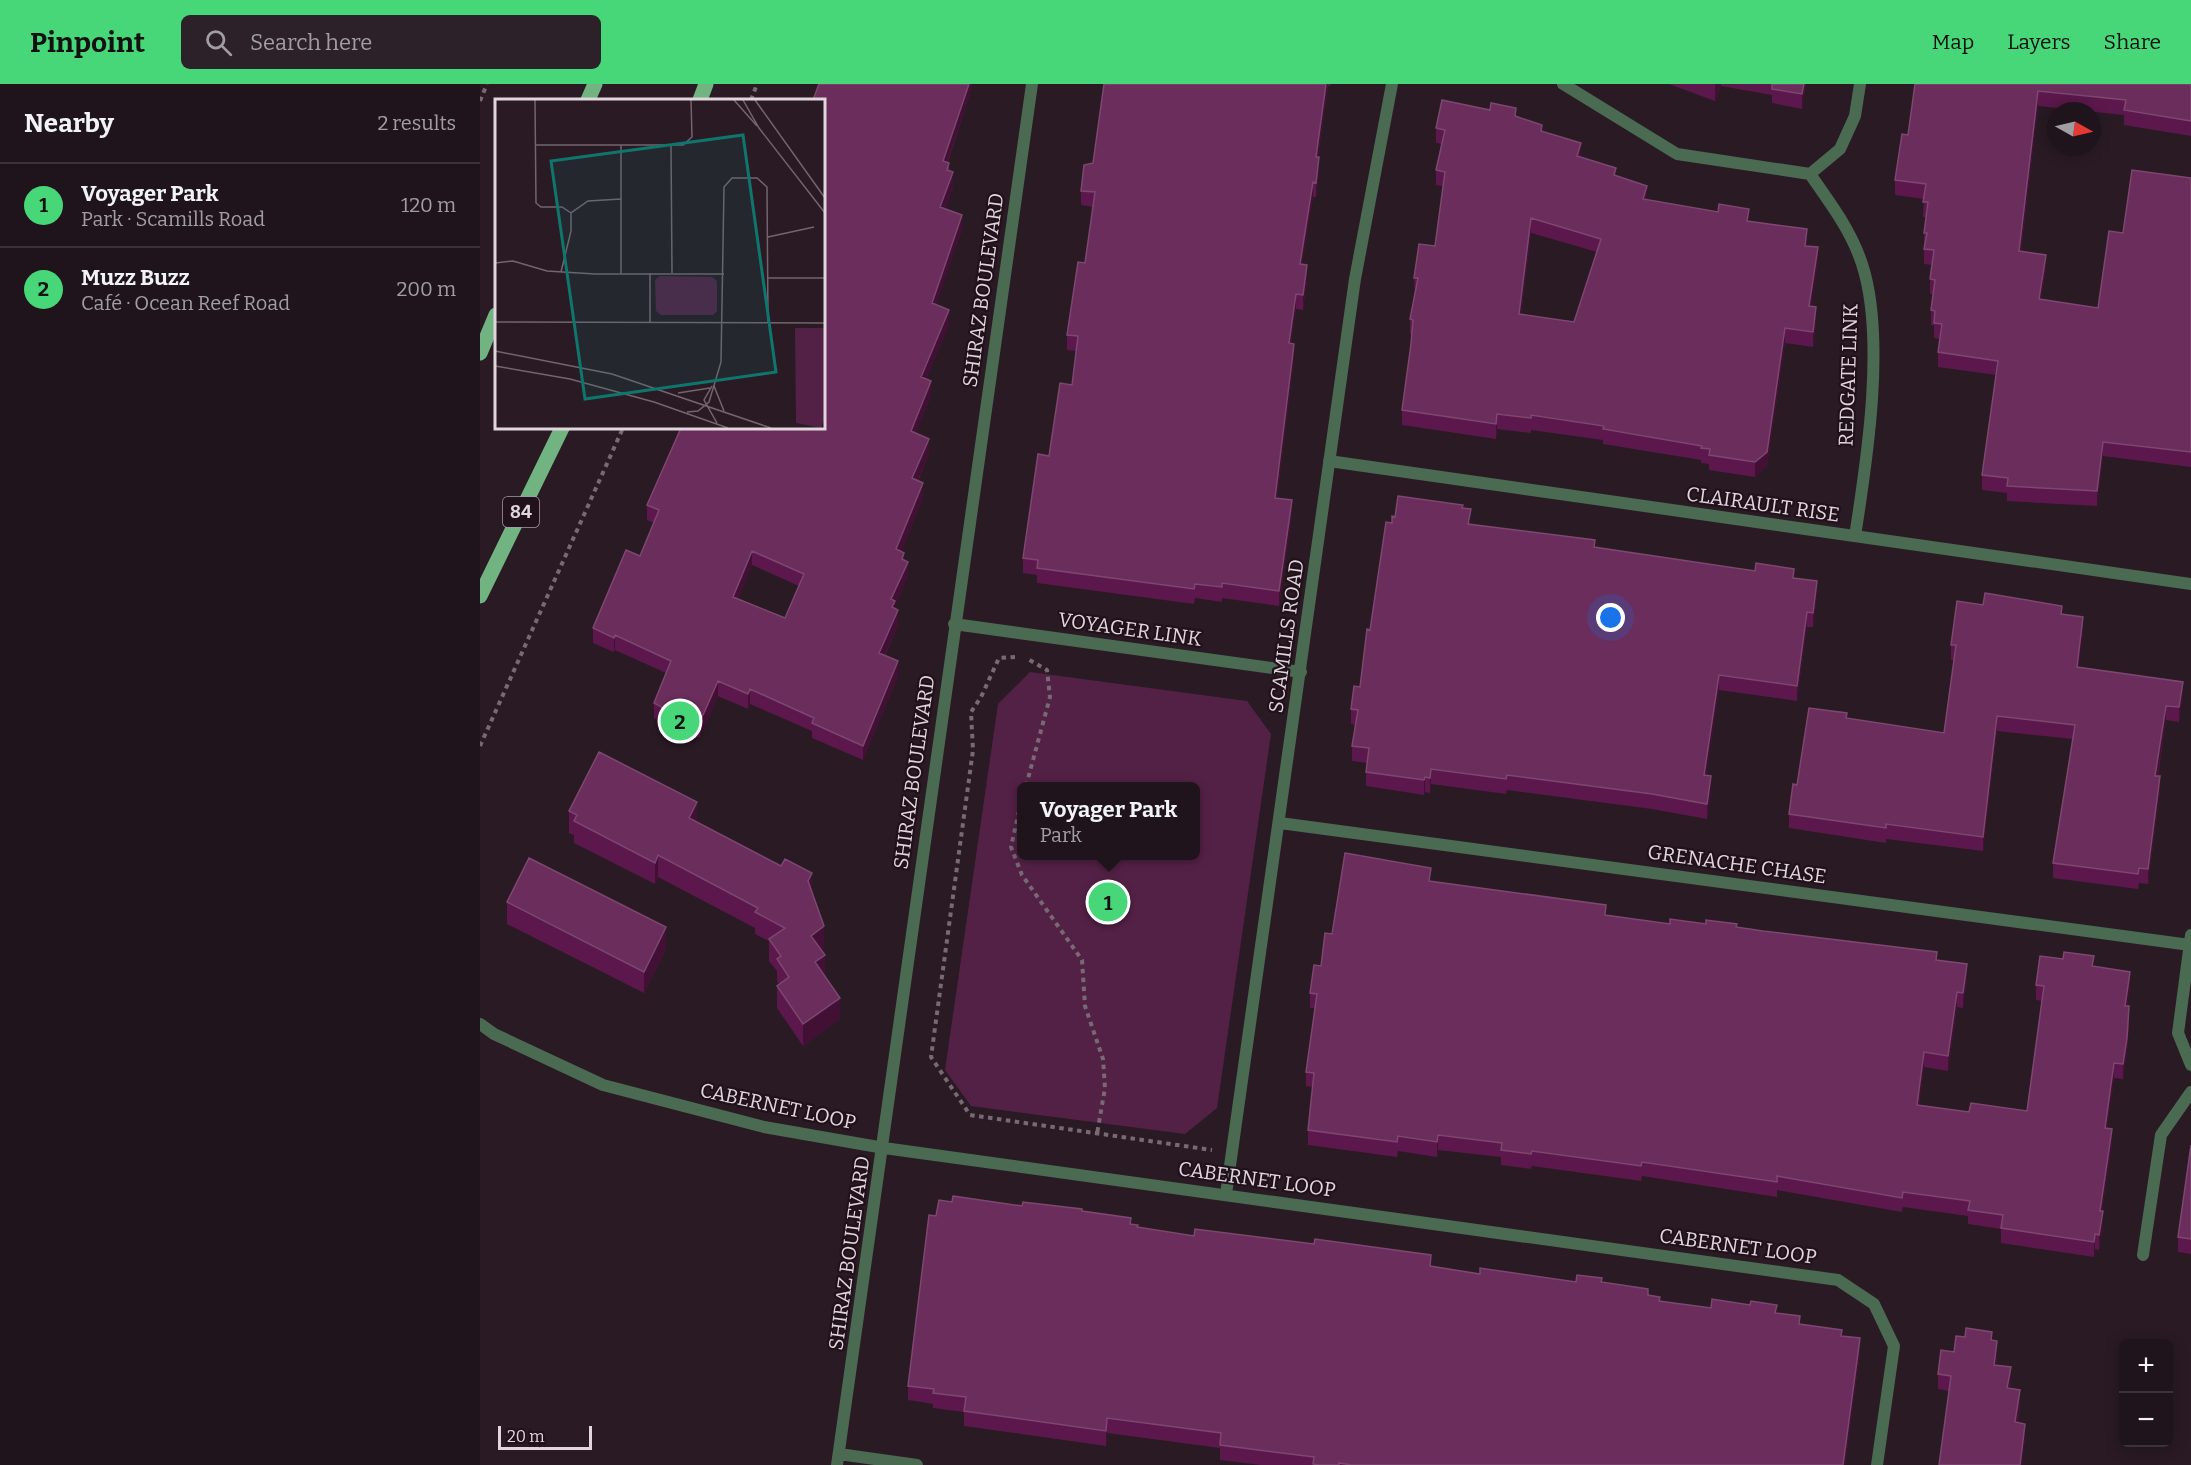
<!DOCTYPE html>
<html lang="en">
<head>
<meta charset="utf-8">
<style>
  :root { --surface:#1f141b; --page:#2c2128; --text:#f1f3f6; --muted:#a19ea3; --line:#3c333a; --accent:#48d778 }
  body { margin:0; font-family:Bitter,serif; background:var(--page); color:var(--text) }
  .controls { position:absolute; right:18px; bottom:18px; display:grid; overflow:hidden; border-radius:9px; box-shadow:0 3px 15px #0003 }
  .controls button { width:54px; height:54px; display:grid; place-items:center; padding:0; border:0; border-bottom:2px solid var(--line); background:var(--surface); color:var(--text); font:30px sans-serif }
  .compass { position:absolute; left:1567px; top:18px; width:54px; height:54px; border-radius:50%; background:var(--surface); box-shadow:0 3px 15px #0003; rotate:98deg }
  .scale { position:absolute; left:18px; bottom:15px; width:94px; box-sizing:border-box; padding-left:6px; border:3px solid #e1d6dd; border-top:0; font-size:16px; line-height:21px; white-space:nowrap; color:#e1d6dd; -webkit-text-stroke:4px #20111b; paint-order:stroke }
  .you { position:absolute; left:1131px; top:534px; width:21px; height:21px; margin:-15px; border:4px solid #fff; border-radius:50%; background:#1a73e8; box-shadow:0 0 0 9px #1a73e833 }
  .badge { display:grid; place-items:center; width:39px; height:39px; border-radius:50%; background:var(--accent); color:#111; font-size:20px; font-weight:700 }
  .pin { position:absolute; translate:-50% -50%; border:3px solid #fff; box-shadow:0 2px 6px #0006 }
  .popup { position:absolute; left:537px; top:698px; width:183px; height:78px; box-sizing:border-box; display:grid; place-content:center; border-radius:9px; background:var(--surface); filter:drop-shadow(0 2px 4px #0005); font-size:20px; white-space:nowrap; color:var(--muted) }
  .popup b { font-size:22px; color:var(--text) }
  .popup::after { content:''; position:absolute; left:50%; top:100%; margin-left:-12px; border:12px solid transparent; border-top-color:var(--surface) }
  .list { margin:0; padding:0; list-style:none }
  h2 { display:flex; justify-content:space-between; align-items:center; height:78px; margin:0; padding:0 24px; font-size:26px }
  h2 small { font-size:20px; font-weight:400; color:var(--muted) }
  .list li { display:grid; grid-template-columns:39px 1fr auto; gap:18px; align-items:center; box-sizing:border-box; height:84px; padding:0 24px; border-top:2px solid var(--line) }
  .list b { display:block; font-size:22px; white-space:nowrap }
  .list p { margin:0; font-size:20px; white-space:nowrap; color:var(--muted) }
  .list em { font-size:20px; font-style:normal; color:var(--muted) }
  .icon { flex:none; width:33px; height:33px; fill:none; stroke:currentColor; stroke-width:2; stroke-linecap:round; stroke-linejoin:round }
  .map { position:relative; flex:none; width:1711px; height:1381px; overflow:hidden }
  header { display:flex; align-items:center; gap:36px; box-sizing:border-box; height:84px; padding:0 30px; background:var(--accent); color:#111 }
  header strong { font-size:28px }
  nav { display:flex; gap:33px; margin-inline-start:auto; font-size:21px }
  .search { width:420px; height:54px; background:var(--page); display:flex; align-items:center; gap:15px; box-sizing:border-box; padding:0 21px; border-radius:9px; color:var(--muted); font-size:22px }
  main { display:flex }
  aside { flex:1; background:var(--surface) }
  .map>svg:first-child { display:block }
  .green { fill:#542146; fill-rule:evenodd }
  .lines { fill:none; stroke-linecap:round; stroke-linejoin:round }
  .path { stroke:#776a73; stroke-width:4; stroke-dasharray:4.5 4.5; stroke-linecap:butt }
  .service { stroke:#4a6a51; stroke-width:12 }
  .minor { stroke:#4a6a51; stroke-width:12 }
  .primary { stroke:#71b481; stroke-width:15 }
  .wall { fill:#5c184c; fill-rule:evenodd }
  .shaded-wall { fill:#421035 }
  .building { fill:#6a2d5c; stroke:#7d4770; stroke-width:1.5; fill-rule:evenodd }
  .labels { text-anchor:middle; stroke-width:4.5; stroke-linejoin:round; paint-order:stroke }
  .shield { fill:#20111b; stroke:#a79ba3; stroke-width:1.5 }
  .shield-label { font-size:18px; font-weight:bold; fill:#e1d6dd }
  .street-label { font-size:20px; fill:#e1d6dd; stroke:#20111b }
  .inset-road { fill:none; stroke:#73656e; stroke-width:1.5 }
  .view { fill:#0f766e; fill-opacity:0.15; stroke:#0f766e; stroke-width:3 }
  .inset-edge { fill:none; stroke:#e1d6dd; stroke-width:3 }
</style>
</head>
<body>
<header>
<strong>Pinpoint</strong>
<div class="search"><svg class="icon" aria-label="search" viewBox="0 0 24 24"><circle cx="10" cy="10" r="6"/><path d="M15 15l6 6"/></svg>Search here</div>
<nav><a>Map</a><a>Layers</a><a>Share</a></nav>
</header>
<main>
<aside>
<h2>Nearby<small>2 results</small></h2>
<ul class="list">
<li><span class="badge">1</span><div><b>Voyager Park</b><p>Park · Scamills Road</p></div><em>120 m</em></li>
<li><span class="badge">2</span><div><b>Muzz Buzz</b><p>Café · Ocean Reef Road</p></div><em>200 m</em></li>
</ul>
</aside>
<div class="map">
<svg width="1711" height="1381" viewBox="0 0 1711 1381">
  <rect width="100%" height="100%" fill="#291a24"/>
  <path class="green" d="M550,588l217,29 24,33 -54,374 -32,26 -214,-28 -26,-36 53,-366zM541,702h174v70h-174z"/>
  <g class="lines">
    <path class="path" d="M271,16l6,-16
      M0,17l7,-17
      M535,573l-16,1 -18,39 -10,15 2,38 -42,307 39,58 242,35
      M0,662l143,-318
      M546,702l24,-89 -3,-27 -19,-11
      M541,718l-10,45 11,28 60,85 3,46 18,53 2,29 -8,46"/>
    <path class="service" d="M1663,1171l18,-120 30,-43"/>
    <path class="minor" d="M1083,0l114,70 133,20c20,29 41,56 52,90 24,73 5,196 -7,272
      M1330,90l30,-25 15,-33 5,-32
      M849,377l862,123
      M474,540l347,48
      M800,739l910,122
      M1711,851l-13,98 13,32
      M0,940l14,10 109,51 161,42 120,21 954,132 36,24 20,42 -17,119
      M746,1110l129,-915 37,-195
      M359,1370l78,11
      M357,1381l195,-1381"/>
    <path class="primary" d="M108,16l7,-16
      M220,16l6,-16
      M0,269l16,-38
      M0,512l82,-168"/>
  </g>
  <path class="wall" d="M339,0h154l-25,78 5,25 -8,22 17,20 -26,76 13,20 -23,54 5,16 -15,38 13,21 -11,27 5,17 -22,54 3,8 4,16 -13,29 3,20 -13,31 13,20 -35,84 -51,-22v-7l-62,-27 -2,5 -30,-13 -18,41 -13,-1 -33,-18v-15l12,-30 -51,-23 -1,2 -21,-9v-15l47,-72 14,-33 -7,-3v-15l177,-77zM272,481l47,21 -14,32 -47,-19z
    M624,0h227l-1,2h-2l-10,71 1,15 -3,25h-3l-11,68 5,15 -4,30 -7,-1 -5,34 3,16 -17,139 15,17 -13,91 -57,-8v4l-27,-4 -1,6 -157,-21v-8l-14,-2v-15l26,-102 23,-71 4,-34 -9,-1v-15l18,-72 8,-56 -12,-2v-14l12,-28z
    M1189,0h137l-4,25 -30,-6v-8l-51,-9 -6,15z
    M1435,0h276v52l-67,-11v-10l-86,-9 -17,145 25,18 -5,30 57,9 25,-75 68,-55v289l-88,-11 -6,50 -90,-5v-8l-25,-3v-15l14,-100 -58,-8v-15l2,-13 -6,-1v-13h-3v-15l2,-16h-3v-15l2,-14 -8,-1v-31l2,-16h-3l1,-18 -29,-4v-15l13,-45z
    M1010,26l26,7 26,14 39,26 35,19 31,24 102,21 58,25 11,16 -7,44 5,16 -3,25 -28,-4 -18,123 -12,11 -46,-7v-6l-8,-1v-3l-98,-16v-4l-72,-10v3l-34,-4 -1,10 -94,-14v-15l9,-66 1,-10h-2v-15l5,-26 -1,-15 21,-32 8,-60 -7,-1v-15l6,-26 -6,-1v-15zM1051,149l66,19 -23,70 -53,-7z
    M983,424l7,16 125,23 199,31 23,18 -4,31h-6l-10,74 -78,-11 -13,85 5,16 -4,28 -55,-10 -145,-19 -1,4 -75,-10 -1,9 -5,-1 -1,3 -58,-9v-14l1,-9 -15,-2v-15l4,-21 -5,-1v-15l9,-22 10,-57 22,-107 3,-6z
    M1503,521l79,9 21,18 -5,35 105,30 -4,25 -13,-2 -8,56 2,15 -12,93 -9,-1 -1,6 -85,-11v-15l20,-124 -76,-8 -14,120 -97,-12v4l-97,-15v-14l58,-96 97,15 10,-73h-3v-15z
    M89,727l128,11 115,71 12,55 -3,2 4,26 15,43 -37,27 -26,-38v-22l2,-2 -2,-3v-10l-8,-10v-20l-14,-7v-6l-97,-51 -3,7 -81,-41v-8l-5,-2z
    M951,797l175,34 64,9h36l31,3 200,33 30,19 -4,29 -6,-1 -9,64 -24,-4 -5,38 50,7 58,-1 15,-110 -6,-1v-15l58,-18 36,20 -3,19 2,15 -2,31 -4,27 -9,-1 -7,50 5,16 -10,67 1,15 -4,24 -4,-1 -1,8 -93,-14v-14l-33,-5v-8l-65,-9 -1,5 -125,-22v7l-135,-21 -1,5 -109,-15 -1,3 -30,-4v-8l-63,-7 -1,7 -39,-6 -1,6 -89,-12v-15l5,-43 -7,-1v-14l9,-64h-5v-15l11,-27 11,-32z
    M27,818l159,47 -22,44 -137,-69z
    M1711,1061v109l-13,-2v-15z
    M472,1118l130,9 49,13 7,3 56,9 237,30 49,8 96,8h26l46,13 12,7 51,6 66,5 23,11 42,12 18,17 -15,112h-584l-41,-5v-12l-113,-15 -1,13 -142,-20v-14l-31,-4v-4l-25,-4v-14l28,-170z
    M1512,1257l5,15 -1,9 15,17 -1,6 10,17 -2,18 7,15 -3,27h-83l10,-74 -11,-2v-15l16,-22z"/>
  <path class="shaded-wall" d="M489,0h4l-30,91v-14z
    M846,0h2l-12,87v-14z
    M1236,0h5v2l-6,15v-15z
    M1324,0h2l-4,25v-15z
    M1558,7v15l-19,160v-15z
    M1101,59v15l-4,-2z
    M839,73v15l-3,25v-14z
    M473,88v15l-13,35v-15z
    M833,98v15l-13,82v-15z
    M1167,102v15l-4,-2z
    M482,131v14l-30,89v-15z
    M1051,134v15l-12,96v-15z
    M1327,145v15l-2,16v-14z
    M1338,163v15l-9,59v-15z
    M1566,171v14l-7,45v-15z
    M827,181v15l-4,30v-15z
    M816,210v15l-7,49v-15z
    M1336,223v15l-3,25v-15z
    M469,226v15l-28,66v-14z
    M1305,244v15l-18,123 -12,11v-15z
    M814,260v15l-19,154v-15z
    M451,297v14l-20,51v-15z
    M1017,330v15l-1,10v-15z
    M449,355v15l-17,39v-15z
    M1623,358v14l-6,50v-15z
    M443,399v15l-27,66v-15z
    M812,416v15l-13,91v-15z
    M272,467v14l-19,46v-14z
    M428,478v14l-13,29v10l-3,7 -1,-23z
    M1337,497v15l-4,31v-14z
    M418,526v15l-19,43v-15z
    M1327,528v15l-10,74v-15z
    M1603,533v15l-6,50v-15z
    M135,551v15l-1,2v-14z
    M418,577v15l-35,84v-14z
    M1239,591v15l-15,100v-15z
    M238,597v15l-18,41v-15z
    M1703,598v15l-4,25v-15z
    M270,605v15l-2,5v-15z
    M1686,622v14l-11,71v-15z
    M1517,632v15l-14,120v-14z
    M951,685v15l-1,9v-15z
    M1231,692v15l-4,28v-15z
    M1680,692v15l-12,93v-15z
    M945,693v15l-1,3v-15z
    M217,718v22l-8,-6z
    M178,771v22l-3,7v-21z
    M332,789v22l-4,-14z
    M344,842v22l-13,10v-22z
    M186,843v22l-22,44v-21z
    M345,871v22l-10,-15z
    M1487,880v15l-4,29v-15z
    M1650,888v15l-5,34v-15z
    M1477,908v15l-9,64v-15z
    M360,914v21l-37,27v-22z
    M1649,922l-2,46 -4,27v-15z
    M1444,968v15l-7,52v-14z
    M1634,979v15l-9,65v-15z
    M1632,1045v15l-12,81v-14z
    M958,1051v15l-1,7v-15z
    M1623,1127v15l-4,24v-15z
    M1615,1150v15l-1,8v-15z
    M1380,1254v15l-15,112h-2z
    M1517,1257v15l-3,24v-15z
    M1531,1283v15l-4,21v-15z
    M1540,1306v15l-5,32v-15z
    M627,1334v15l-1,13v-15z
    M1545,1340v14l-3,27h-2z"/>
  <path class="building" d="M339,0h150l-26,77 6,2 -2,7 6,2 -13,35 22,8 -30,88 17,7 -28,67 10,4 -20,50 18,8 -17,39 11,5 -27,66 8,4 -2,6 6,3 -17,37 4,2 -3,6 6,3 -19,43 19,8 -35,85 -51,-23 2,-5 -64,-29 -2,5 -30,-13 -18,41 -13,-1 -33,-18 17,-42 -56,-26 -1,3 -21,-10 33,-78 14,6 19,-46 -12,-5 34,-77h143v-328h-11zM272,467l52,23 -19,44 -52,-21z
    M624,0h222l-10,73h3l-3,26 -3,-1 -13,82 7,1 -4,30 -7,-1 -7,49 5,1 -19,154 17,2 -13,91 -57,-8v4l-27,-3 -1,5 -157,-21 1,-8 -15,-2 15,-104 11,2 11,-73 12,2 6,-49 -11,-1 11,-73 7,1 10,-71 -14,-1 3,-26 9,-2z
    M1292,0h32l-2,10 -30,-5z
    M1435,0h276v37l-67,-11 2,-10 -88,-9 -19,160 27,4 -7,44 59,9 11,-77 14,2 9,-63 59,8v274l-88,-10 -6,49 -90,-5 1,-8 -26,-3 16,-114 -60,-9 4,-28 -8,-1 1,-12 -4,-1 4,-30 -5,-1 4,-29 -10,-1 3,-16h-3l4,-31h-5l3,-18 -31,-4 7,-46 6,1z
    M962,16l48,10 1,-7 25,5 -1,8 27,9 -1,6 40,12 -4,13 39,12 -2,7 33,11 -4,13 75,13 1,-8 30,5 -2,12 60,8 -2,17 13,1 -9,59 7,1 -3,25 -28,-4 -18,124 -12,10 -46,-7 1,-6 -9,-1 1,-2 -99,-17 1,-3 -73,-11v3l-34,-4 -1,10 -94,-14 9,-66 2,-24 -3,-1 8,-41h-4l5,-34 16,2 10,-74 -9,-2 9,-40 -9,-2zM1051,134l70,21 -27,83 -55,-8z
    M918,412l65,9 -1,3 9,1 -3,15 127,16 -1,7 161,24 1,-8 38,6 -1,9 24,3 -4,32 -6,-1 -10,74 -78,-11 -15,100 7,1 -4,28 -55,-10 -145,-19 -1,4 -75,-10 -1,9 -5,-1 -1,3 -58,-8 3,-24 -17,-2 6,-36 -7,-1 3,-23 6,1 7,-58 3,1 16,-108 6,1v-7l3,1z
    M1505,509l77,13 -1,8 22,3 -6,50 106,15 -4,25 -13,-1 -11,70h5l-12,93 -9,-1 -1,6 -85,-11 22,-138 -78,-9 -14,121 -97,-13v4l-97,-14 4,-30 4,1 12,-77 38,5 -1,5 98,15 12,-88h-5l6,-44 26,4z
    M119,668l98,50 -8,16 92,48 4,-7 27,14 -4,8 16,45 -13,10 14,19 -10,7 25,36 -37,26 -26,-38 12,-9 -12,-18 4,-3 -12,-17 16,-11 -30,-16 3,-4 -100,-53 -3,8 -81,-42 3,-6 -8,-4z
    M865,769l86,15 -2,13 177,24 -1,10 65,9v-5l36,5v-4l31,4 -1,3 27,4 174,21 -1,8 31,4 -4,29 -6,-1 -9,64 -24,-4 -7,53 52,7 2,-9 56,8 17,-125 -8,-1 4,-29 23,3 1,-7 30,4 -2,10 38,6 -5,34h4l-2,32 -4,26 -9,-1 -9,65 7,1 -12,82h3l-4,24 -4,-1 -1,8 -93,-14 2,-13 -35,-5 2,-9 -67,-9 -1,6 -125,-22v6l-135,-20 -1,4 -109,-15 -1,3 -30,-4 1,-7 -64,-8 -1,7 -39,-6 -1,6 -89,-12 6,-57 -8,-1 11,-78 -7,-1 4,-28 7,1 4,-33 7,1z
    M49,774l137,69 -22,45 -137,-70z
    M1711,1061v94l-13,-2z
    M473,1112l69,10 1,-4 59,7v2l49,7 -1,6 8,1 -1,2 57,9 1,-7 119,15 1,-5 116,16 -1,11 50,8v-6l96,14 1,-7 25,3 -1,4 47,7v6l12,2 -1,4 52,7 1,-9 38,6 1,-4 26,4 -2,8 25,3 -1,8 43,6 -1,6 19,2 -17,127h-492l-12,-2v2h-20l-6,-1 1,-7 -94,-12 1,-12 -114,-15 -1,13 -142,-20 2,-14 -33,-4 1,-4 -26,-3 21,-171 7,1 3,-16 13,2z
    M1486,1244l26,4 -1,8 6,1 -3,24 17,2 -4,21 13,2 -5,32 10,2 -5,41h-81l12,-89 -13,-2 3,-24 13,2 2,-16 9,1z"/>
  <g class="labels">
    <rect class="shield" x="23" y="413" width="36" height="30" rx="4.5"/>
    <g class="shield-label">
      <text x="41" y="434">84</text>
    </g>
    <g class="street-label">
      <text transform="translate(503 206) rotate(-82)" y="7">SHIRAZ BOULEVARD</text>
      <text transform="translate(1368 291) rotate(-88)" y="7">REDGATE LINK</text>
      <text transform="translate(1283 420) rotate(8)" y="7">CLAIRAULT RISE</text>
      <text transform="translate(650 545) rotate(8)" y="7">VOYAGER LINK</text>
      <text transform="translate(806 552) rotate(-82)" y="7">SCAMILLS ROAD</text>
      <text transform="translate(434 688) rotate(-82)" y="7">SHIRAZ BOULEVARD</text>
      <text transform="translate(1257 780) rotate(8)" y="7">GRENACHE CHASE</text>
      <text transform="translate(298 1022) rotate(12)" y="7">CABERNET LOOP</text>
      <text transform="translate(777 1095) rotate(8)" y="7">CABERNET LOOP</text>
      <text transform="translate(1258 1162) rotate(8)" y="7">CABERNET LOOP</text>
      <text transform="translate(369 1169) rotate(-82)" y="7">SHIRAZ BOULEVARD</text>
    </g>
  </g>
  <g transform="translate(15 15)">
    <rect width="330" height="330" fill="#291a24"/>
    <path d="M165,177l52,1 5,4v30l-4,4h-52l-5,-4 -1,-31zM300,229h30v90l-4,10 -25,-5z" fill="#542146"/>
    <path class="inset-road" d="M40,1l1,103 5,4h21l9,6M239,1l23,26M248,1l16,28 66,85M260,1l70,98M41,46h147l9,-8 -1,-37M176,46l1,128M273,138l46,-10M0,164l18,-2 34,10 48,3h129M66,173l10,-41v-18l17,-12 33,-2M155,174v49M126,175v-129M273,179h57M0,223l330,1M0,252l117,23 159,54M0,267l75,13 84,23 74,26M217,287l-8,14 13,23M219,287l10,25M183,294l32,-5M192,313l11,-1 11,-9 12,-40 3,-175 8,-9h25l10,9 1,135"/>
    <path class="view" d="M248,36l33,237 -191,27 -34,-238z"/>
    <rect width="330" height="330" class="inset-edge"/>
  </g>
</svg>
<div class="controls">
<button>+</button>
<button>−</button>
</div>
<svg class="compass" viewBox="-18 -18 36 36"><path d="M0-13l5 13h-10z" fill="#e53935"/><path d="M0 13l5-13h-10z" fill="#a19ea3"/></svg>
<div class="scale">20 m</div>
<div class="you"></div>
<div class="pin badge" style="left:628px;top:818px">1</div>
<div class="popup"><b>Voyager Park</b>Park</div>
<div class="pin badge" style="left:200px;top:637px">2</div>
</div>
</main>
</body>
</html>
